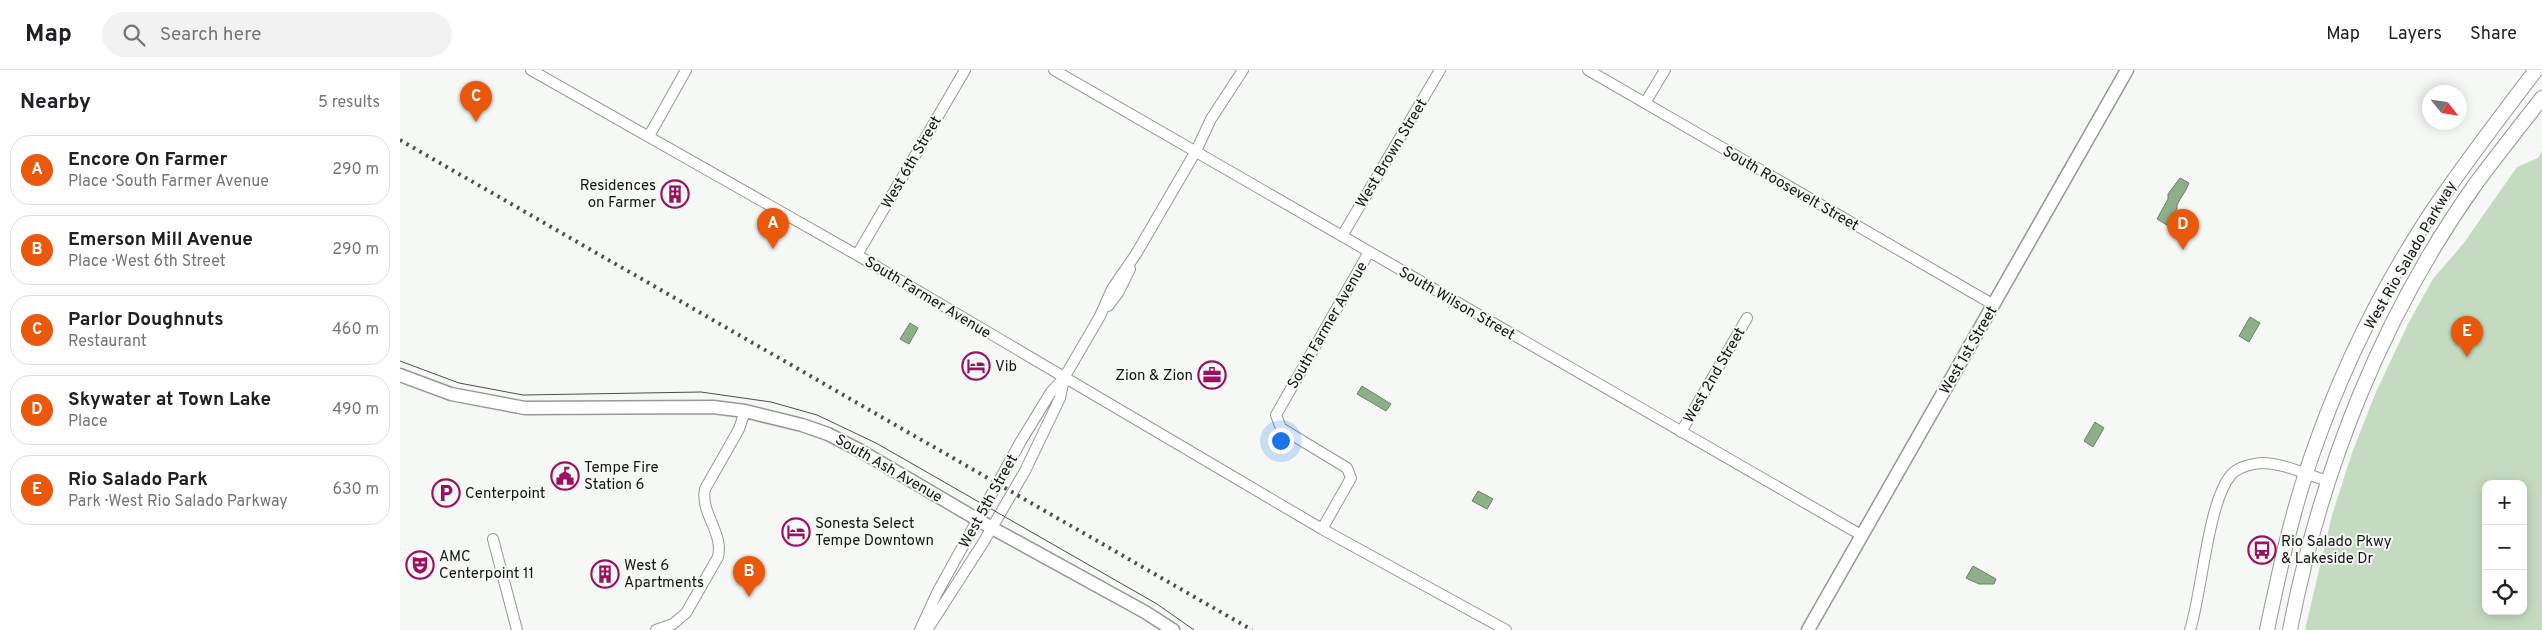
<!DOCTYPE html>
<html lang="en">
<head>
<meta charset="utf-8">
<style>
  :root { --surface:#fff; --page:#f2f2f2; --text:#202124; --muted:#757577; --line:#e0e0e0; --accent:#ea580c }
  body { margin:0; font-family:Overpass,sans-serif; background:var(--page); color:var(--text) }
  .controls { position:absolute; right:15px; bottom:15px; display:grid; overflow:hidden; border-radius:10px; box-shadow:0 2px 12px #0003 }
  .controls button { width:45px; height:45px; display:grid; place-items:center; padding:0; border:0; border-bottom:1px solid var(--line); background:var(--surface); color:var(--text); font:25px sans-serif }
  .compass { position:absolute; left:2022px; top:15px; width:45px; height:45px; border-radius:50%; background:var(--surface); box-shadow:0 2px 12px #0003; rotate:120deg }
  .you { position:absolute; left:880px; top:370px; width:18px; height:18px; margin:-12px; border:4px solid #fff; border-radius:50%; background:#1a73e8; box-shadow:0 0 0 8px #1a73e833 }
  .badge { display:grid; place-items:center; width:32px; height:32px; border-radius:50%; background:var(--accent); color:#fff; font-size:16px; font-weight:700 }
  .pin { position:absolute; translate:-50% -41px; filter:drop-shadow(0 1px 2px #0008) }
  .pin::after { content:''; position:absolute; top:26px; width:18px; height:15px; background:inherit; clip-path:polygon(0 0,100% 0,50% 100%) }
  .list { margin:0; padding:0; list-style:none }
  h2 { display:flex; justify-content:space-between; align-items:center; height:65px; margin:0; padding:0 20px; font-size:21px }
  h2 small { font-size:16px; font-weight:400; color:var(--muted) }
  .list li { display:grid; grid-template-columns:32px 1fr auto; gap:15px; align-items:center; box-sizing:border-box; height:70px; margin:0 10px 10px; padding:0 10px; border:1px solid var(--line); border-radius:20px }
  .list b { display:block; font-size:19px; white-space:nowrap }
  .list p { margin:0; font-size:16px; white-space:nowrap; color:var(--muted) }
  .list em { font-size:16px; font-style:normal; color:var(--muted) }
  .icon { flex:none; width:28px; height:28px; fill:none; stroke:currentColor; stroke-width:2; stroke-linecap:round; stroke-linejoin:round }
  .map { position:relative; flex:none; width:2142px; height:560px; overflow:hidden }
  header { display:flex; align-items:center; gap:30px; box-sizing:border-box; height:70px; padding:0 25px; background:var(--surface); border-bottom:1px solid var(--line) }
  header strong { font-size:24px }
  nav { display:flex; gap:28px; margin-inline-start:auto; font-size:18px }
  .search { width:350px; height:45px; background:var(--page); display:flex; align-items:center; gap:12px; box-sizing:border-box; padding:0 18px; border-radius:28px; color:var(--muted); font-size:19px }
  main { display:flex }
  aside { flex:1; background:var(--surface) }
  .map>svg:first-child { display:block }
  .green { fill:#c5dbc1; fill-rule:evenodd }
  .water { fill:#8eaf89; stroke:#698166 }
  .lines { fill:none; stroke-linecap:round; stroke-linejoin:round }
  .minor-casing { stroke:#969995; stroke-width:12 }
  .tertiary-casing { stroke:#969995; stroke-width:15 }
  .secondary-casing { stroke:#969995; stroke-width:16 }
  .minor { stroke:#fff; stroke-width:10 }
  .tertiary { stroke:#fff; stroke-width:12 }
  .secondary { stroke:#fff; stroke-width:14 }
  .tram { stroke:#4d4f4d; stroke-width:1 }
  .rail { stroke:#4d4f4d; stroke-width:4; stroke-dasharray:2.5 5; stroke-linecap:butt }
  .labels { text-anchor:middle; stroke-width:4; stroke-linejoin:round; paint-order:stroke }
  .street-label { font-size:15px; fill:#141514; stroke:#f5f8f5 }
  .poi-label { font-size:15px; fill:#141514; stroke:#f5f8f5; text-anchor:start }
</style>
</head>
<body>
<header>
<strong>Map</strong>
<div class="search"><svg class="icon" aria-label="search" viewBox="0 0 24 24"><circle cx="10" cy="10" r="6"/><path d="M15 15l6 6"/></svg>Search here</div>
<nav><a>Map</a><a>Layers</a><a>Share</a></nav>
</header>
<main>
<aside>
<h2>Nearby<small>5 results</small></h2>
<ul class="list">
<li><span class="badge">A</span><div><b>Encore On Farmer</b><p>Place · South Farmer Avenue</p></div><em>290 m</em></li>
<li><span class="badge">B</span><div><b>Emerson Mill Avenue</b><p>Place · West 6th Street</p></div><em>290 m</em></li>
<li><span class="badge">C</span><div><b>Parlor Doughnuts</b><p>Restaurant</p></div><em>460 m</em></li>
<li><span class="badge">D</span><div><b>Skywater at Town Lake</b><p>Place</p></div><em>490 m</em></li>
<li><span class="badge">E</span><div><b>Rio Salado Park</b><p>Park · West Rio Salado Parkway</p></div><em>630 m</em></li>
</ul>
</aside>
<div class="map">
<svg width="2142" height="560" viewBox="0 0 2142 560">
  <rect width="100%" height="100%" fill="#f5f8f5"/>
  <path class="green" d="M2142,81v479h-237l27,-115 20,-62 24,-61 33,-70 24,-43 30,-35 54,-77 21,-9zM2086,414h37v127h-37z"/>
  <path class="water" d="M1780,108l9,5c-3,9 -8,13 -12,22v4l-10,16 -10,-6 11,-20v-5z
    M1850,247l10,6 -11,19 -10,-6z
    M510,253l8,5 -9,16 -9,-5z
    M962,316l29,18 -5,7 -29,-17z
    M1695,352l9,6 -11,19 -9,-6z
    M1078,421l15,8 -6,10 -15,-8z
    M1573,496l23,13 -2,5h-15l-13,-6z"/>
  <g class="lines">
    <g class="minor-casing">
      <path id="minor" d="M131,0l326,185 465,274 184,101
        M654,0l807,465
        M1188,0l406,235
        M1245,33l20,-33
        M249,66l37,-66
        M942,166l98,-166
        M457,185l108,-185
        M708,236l10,-13 12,-24
        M1281,362l66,-114
        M922,459l29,-51 -4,-10 -66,-40 -5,-13 93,-163
        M93,469l24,91
        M256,560l17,-6 13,-11 32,-56c6,-24 -18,-44 -13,-68l34,-60 6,-18
        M520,560l17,-37 84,-152 30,-49 13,-14 36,-62 12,-27 24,-35 60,-103 15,-32 32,-49
        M527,560l56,-87 42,-72 35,-73 4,-19
        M1790,560c12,-37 18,-129 41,-155 7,-8 20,-11 31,-12 21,0 46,12 66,18"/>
    </g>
    <g class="tertiary-casing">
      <path id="tertiary" d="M0,305l51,19 74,14 188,-1 32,4 57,14 26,9 31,16 133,78 153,84 28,18
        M1408,560l319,-560"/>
    </g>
    <g class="secondary-casing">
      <path id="secondary" d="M1867,560c12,-57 24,-114 43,-169 29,-86 71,-172 121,-248 33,-49 69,-96 105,-143
        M1890,560c31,-160 92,-315 187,-448 21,-28 43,-56 65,-84"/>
    </g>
    <use href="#minor" class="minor"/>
    <use href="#tertiary" class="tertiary"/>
    <use href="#secondary" class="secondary"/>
    <path class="tram" d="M0,291l59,22 64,12 178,-3 70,10 46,13 59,28 281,161 37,26"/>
    <path class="rail" d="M0,70l852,490"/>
  </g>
  <defs>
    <g id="building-ring" transform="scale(1.4375)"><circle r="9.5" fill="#f5f8f5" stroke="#9a1162" stroke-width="1.5"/><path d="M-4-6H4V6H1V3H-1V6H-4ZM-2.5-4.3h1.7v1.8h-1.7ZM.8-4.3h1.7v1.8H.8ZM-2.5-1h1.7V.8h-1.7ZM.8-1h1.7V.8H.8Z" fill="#9a1162"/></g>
    <g id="hotel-ring" transform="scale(1.4375)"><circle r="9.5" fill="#f5f8f5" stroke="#9a1162" stroke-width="1.5"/><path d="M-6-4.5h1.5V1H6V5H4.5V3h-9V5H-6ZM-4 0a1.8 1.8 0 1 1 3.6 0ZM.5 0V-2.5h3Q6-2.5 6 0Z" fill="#9a1162"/></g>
    <g id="office-ring" transform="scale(1.4375)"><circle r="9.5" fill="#f5f8f5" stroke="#9a1162" stroke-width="1.5"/><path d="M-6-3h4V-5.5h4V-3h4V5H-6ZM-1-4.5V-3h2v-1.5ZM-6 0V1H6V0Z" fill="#9a1162"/></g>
    <g id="civic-ring" transform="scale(1.4375)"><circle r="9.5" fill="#f5f8f5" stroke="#9a1162" stroke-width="1.5"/><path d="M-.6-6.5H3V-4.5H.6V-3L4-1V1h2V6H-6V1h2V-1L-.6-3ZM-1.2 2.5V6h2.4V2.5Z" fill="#9a1162"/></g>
    <g id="parking-ring" transform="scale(1.4375)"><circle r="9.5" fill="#f5f8f5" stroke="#9a1162" stroke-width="1.5"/><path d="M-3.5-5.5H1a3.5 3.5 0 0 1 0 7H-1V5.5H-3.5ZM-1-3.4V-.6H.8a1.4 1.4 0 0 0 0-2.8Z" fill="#9a1162"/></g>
    <g id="bus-ring" transform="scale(1.4375)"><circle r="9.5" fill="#f5f8f5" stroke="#9a1162" stroke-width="1.5"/><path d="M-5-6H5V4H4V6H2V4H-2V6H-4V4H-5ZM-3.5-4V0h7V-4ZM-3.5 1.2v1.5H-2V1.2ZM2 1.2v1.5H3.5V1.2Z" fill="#9a1162"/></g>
    <g id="theatre-ring" transform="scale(1.4375)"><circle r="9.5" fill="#f5f8f5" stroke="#9a1162" stroke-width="1.5"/><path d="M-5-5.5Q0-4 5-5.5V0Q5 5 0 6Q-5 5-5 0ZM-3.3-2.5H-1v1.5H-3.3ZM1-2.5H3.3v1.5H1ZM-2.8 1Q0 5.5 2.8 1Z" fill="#9a1162"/></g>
  </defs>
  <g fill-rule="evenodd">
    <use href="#building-ring" x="275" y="124"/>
    <use href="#hotel-ring" x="576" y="296"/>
    <use href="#office-ring" x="812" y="305"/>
    <use href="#civic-ring" x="165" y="406"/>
    <use href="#parking-ring" x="46" y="423"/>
    <use href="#hotel-ring" x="396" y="462"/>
    <use href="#bus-ring" x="1862" y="480"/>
    <use href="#theatre-ring" x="20" y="495"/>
    <use href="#building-ring" x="205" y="504"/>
  </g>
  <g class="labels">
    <g class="street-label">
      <text transform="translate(991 83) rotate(-59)" y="5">West Brown Street</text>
      <text transform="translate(511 92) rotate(-60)" y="5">West 6th Street</text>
      <text transform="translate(1391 118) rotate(30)" y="5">South Roosevelt Street</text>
      <text transform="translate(2010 185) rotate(-60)" y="5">West Rio Salado Parkway</text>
      <text transform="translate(528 227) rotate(31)" y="5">South Farmer Avenue</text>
      <text transform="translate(1057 233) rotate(30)" y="5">South Wilson Street</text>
      <text transform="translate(927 255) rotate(-60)" y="5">South Farmer Avenue</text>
      <text transform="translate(1568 280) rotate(-60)" y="5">West 1st Street</text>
      <text transform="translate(1314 305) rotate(-60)" y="5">West 2nd Street</text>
      <text transform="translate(489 398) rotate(30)" y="5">South Ash Avenue</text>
      <text transform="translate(588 431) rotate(-61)" y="5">West 5th Street</text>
    </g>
    <g class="poi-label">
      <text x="256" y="120" text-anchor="end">Residences<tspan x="256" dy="17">on Farmer</tspan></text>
      <text x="595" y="301">Vib</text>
      <text x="793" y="310" text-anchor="end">Zion &amp; Zion</text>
      <text x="184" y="402">Tempe Fire<tspan x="184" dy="17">Station 6</tspan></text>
      <text x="65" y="428">Centerpoint</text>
      <text x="415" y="458">Sonesta Select<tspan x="415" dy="17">Tempe Downtown</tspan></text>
      <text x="1881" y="476">Rio Salado Pkwy<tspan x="1881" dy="17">&amp; Lakeside Dr</tspan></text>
      <text x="39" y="491">AMC<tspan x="39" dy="17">Centerpoint 11</tspan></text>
      <text x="224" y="500">West 6<tspan x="224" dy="17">Apartments</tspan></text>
    </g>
  </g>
</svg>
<div class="controls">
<button>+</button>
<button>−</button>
<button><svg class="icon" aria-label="locate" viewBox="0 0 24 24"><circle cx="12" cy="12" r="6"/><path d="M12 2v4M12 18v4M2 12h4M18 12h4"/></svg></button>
</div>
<svg class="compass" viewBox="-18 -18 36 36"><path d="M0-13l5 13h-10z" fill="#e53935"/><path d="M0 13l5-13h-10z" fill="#757577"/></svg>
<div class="you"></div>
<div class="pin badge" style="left:373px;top:179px">A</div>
<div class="pin badge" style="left:349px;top:527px">B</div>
<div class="pin badge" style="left:76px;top:52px">C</div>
<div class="pin badge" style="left:1783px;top:180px">D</div>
<div class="pin badge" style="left:2067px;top:287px">E</div>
</div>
</main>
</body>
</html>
